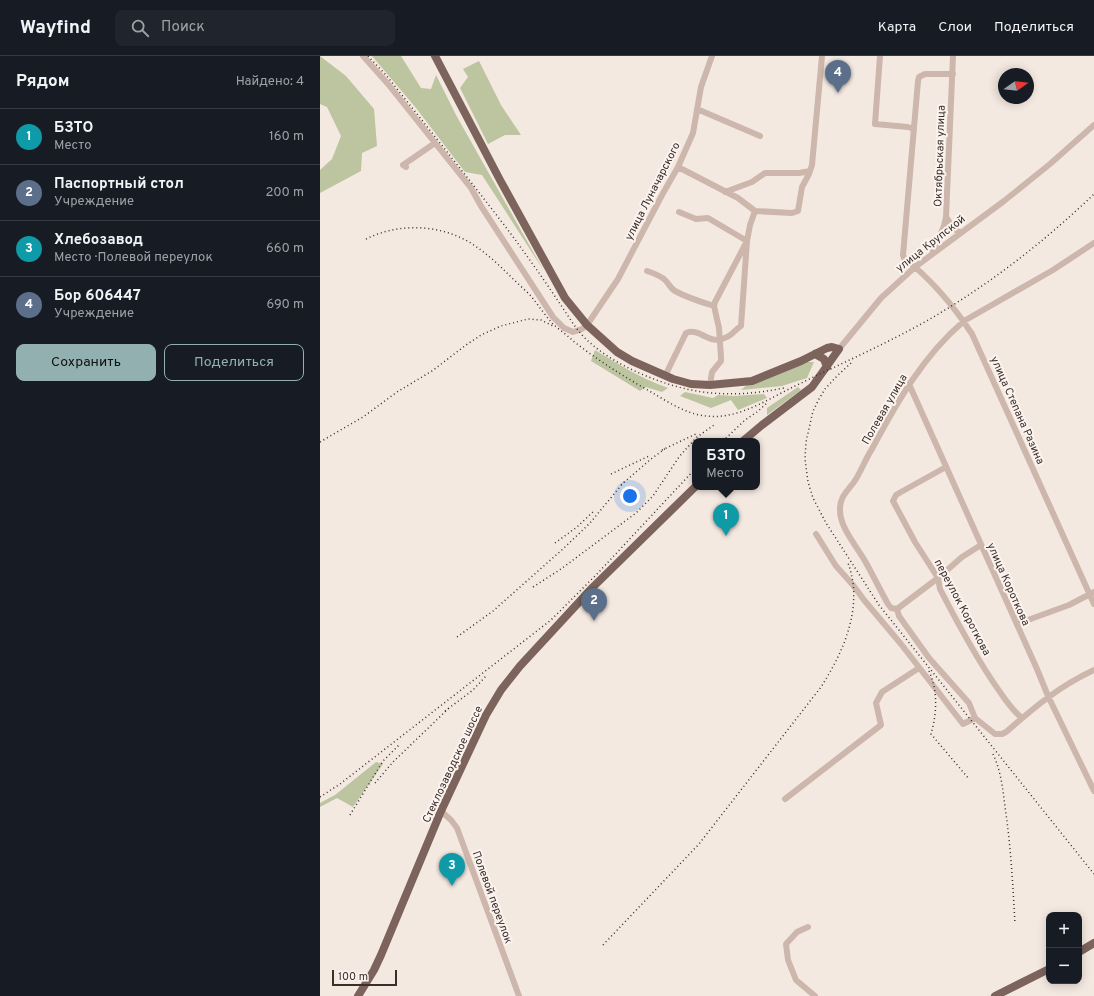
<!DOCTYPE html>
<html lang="ru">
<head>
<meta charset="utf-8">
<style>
  :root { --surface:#171b24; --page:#20242c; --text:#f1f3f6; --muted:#9ea1a6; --line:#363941; --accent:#92b0b0 }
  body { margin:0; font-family:Overpass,sans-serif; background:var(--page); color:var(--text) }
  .controls { position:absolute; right:12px; bottom:12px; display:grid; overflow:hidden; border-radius:8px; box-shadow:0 2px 10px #0003 }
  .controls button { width:36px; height:36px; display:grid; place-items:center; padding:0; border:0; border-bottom:1px solid var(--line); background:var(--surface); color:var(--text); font:20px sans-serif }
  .compass { position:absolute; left:678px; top:12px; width:36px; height:36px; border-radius:50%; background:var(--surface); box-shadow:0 2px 10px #0003; rotate:76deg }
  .scale { position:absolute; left:12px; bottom:10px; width:65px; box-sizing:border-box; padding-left:4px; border:2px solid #3b2e2b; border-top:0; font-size:11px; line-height:14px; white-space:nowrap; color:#3b2e2b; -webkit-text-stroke:3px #fbf3ee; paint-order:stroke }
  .you { position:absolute; left:310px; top:440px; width:14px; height:14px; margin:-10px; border:3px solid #fff; border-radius:50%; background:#1a73e8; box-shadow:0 0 0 6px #1a73e833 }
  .badge { display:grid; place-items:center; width:26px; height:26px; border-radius:50%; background:var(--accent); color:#fff; font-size:13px; font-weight:700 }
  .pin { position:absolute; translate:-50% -33px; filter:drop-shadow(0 1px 2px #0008) }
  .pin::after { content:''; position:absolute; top:21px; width:14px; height:12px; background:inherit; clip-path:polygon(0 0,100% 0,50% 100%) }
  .popup { position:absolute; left:372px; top:382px; width:68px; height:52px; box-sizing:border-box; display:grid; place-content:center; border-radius:8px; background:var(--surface); filter:drop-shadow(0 1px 3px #0005); font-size:13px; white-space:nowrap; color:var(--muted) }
  .popup b { font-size:15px; color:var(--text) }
  .popup::after { content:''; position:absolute; left:50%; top:100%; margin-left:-8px; border:8px solid transparent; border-top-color:var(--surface) }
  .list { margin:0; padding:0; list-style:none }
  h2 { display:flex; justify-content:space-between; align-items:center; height:52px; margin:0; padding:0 16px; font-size:17px }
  h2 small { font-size:13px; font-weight:400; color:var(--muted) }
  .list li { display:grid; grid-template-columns:26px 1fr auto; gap:12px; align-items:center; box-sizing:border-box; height:56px; padding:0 16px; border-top:1px solid var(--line) }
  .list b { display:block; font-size:15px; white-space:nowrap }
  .list p { margin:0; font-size:13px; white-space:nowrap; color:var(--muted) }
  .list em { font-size:13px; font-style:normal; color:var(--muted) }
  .actions { display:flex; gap:8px; padding:12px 16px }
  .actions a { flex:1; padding:9px 0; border:1px solid var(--accent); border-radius:8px; text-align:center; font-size:14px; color:var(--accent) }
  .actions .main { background:var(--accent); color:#111 }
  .icon { flex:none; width:22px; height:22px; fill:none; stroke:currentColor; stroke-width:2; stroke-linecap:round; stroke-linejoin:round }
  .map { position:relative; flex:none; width:774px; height:940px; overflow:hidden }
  header { display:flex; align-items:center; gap:24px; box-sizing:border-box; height:56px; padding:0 20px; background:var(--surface); border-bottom:1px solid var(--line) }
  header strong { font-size:19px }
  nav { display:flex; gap:22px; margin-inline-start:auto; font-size:14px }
  .search { width:280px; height:36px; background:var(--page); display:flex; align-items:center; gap:10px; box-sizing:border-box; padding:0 14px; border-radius:8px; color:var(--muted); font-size:15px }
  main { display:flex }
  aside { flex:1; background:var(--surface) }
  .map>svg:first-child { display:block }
  .green { fill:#bcc4a0 }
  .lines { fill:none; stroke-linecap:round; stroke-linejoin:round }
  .minor { stroke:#cdb7ac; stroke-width:6 }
  .major { stroke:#7c635c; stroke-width:8 }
  .rail { stroke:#3b2e2b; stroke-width:1.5; stroke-dasharray:1 3; stroke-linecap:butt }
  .labels { text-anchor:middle; stroke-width:4; stroke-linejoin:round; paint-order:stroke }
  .street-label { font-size:11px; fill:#3b2e2b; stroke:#fbf3ee }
</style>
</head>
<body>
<header>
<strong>Wayfind</strong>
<div class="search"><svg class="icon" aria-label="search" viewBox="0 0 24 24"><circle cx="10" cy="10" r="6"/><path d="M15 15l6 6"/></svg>Поиск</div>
<nav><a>Карта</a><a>Слои</a><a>Поделиться</a></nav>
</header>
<main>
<aside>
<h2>Рядом<small>Найдено: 4</small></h2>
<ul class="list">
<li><span class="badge" style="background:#0f9aa8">1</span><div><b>БЗТО</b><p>Место</p></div><em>160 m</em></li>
<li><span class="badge" style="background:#5c6f8a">2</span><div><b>Паспортный стол</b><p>Учреждение</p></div><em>200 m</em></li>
<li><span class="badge" style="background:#0f9aa8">3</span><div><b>Хлебозавод</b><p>Место · Полевой переулок</p></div><em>660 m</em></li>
<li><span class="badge" style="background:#5c6f8a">4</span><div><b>Бор 606447</b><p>Учреждение</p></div><em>690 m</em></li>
</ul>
<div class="actions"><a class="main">Сохранить</a><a>Поделиться</a></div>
</aside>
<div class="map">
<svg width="774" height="940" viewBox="0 0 774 940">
  <rect width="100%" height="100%" fill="#f4e9e1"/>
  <path class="green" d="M0,0l26,20 28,33 3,37 -15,7 -1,18 -41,22v-23l12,-11 9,-23 -14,-29 -7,-3z
    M52,0h29l20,32 10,1 5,-14 20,40 88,156 -62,-96 -17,-3 -49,-64z
    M159,5l22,44 20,30h-16l-17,9 -28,-56 8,-11 -5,-8z
    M275,294c23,14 47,29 73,38l-6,4 -16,-5 -6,4 -49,-30z
    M487,306h7l-7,16 -25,8 -41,4 8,-7z
    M478,331l3,3 -34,25v-7z
    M365,336l28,6 5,-3 16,1 30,-2 3,4 -29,12 -7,-10 -20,8 -31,-12z
    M56,706l7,2 -30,43 -16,-9 -17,9v-4l15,-8z"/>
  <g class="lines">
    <path class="minor" d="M43,0l25,28 83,104 10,18 72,111 11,11 9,4 9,-3 5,-4 31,-46 44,-84 16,-28 15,-34 8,-46 11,-31
      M560,0l-5,68 33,3 6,2
      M633,18h-28l-6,3 -1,4 -15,174 1,3c27,21 49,47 68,76l122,270
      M377,53l63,27
      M86,111l-3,-2 32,-22
      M358,111l60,31 17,13 37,2 6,-2 4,-24 7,-13 3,-9 10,-109
      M405,136l27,-10 13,-9h34l11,-2
      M359,156l17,7 12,-1 39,23
      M626,161l8,12 7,4
      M613,195l11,-25 2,-9 7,-161
      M327,215c6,2 13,5 17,8 5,4 5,8 11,12 11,6 26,11 39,15
      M394,250l1,-4 31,-59
      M519,293l42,-51 34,-31 89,-66 46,-37 44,-39
      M345,320l21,-43c15,-6 23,14 41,4 5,-2 9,-8 14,-11l6,-85 3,-16 5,-14
      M589,328l128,285 11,27 46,95
      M390,329l2,-13 9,-11v-4l-2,-29 -5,-22
      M626,411l-45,25 -5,3 -3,6 22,41 23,36 2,11c18,35 37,71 60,103 7,10 13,19 22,26
      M496,478l20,32 17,19 11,15 37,44 62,80 12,-6
      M577,553l-6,-1 -3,-4c-8,-14 -15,-29 -23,-43 -9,-16 -25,-33 -25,-51 -1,-14 10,-21 16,-31 6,-10 10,-21 16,-30 25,-47 51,-93 92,-128l89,-51 41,-27
      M577,553l2,7 30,42 40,45 6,15 20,16h7l4,-2c30,-26 52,-45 88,-62
      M577,553l41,-31 24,-21 19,-12
      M697,568l52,-19 25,-13
      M465,743l96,-74 -5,-22 6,-11 37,-24
      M121,755l10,9 6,8 62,168
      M488,871l-11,5 -11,12 2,16 8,20 19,16"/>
    <path class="major" d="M115,0l65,124 65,118 22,27 30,27 15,9 41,18 18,5 19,1 42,-4 49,-20 26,-13 5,-1 7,2 -27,38 -50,38 -19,16
      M495,298l9,5 3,8
      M759,896l15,-9
      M38,940l16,-26 7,-15 60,-144 45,-96 15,-25 19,-24 73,-79 102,-100
      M675,940l54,-27"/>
    <path class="rail" d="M48,0l18,19c42,53 84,105 125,159 16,22 32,44 47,67 8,11 15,24 24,34 15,16 35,28 55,37 51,23 92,27 147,16
      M46,183c32,-16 72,-15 103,3 15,9 28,21 40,33 7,7 15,14 22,21 7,9 14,19 21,27 6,6 14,11 20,17 25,20 51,36 79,52 17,10 35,22 55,24 32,4 62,-17 89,-30 45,-22 91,-42 135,-67 60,-35 114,-77 164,-125
      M531,307l-14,13 -12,13 -6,10 -6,12 -7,31 -1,17 3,23 5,16 13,25 53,82 215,269
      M403,385l22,-21 12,-8 10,-9
      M0,386l43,-25 34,-25 35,-21 34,-26 15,-10 20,-9 27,-7 13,1 12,6
      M342,394l36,-17
      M291,418l38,-18
      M301,429l30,-26 15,-11
      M235,487l22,-16 18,-17
      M213,531l28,-18 75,-56 17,-17 26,-39 7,-8 11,-12 17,-12
      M137,581l36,-26 71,-63 26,-25 34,-41
      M609,615c9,20 8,42 2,63l38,45
      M125,655l28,-21 13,-14
      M673,698c9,19 10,39 13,60 5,36 7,73 9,110
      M55,727l18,-21 56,-54
      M0,741l20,-13 211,-164 46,-46 98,-105
      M30,759l33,-54 16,-16
      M283,889l96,-101 122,-157c23,-36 43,-81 27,-124"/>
  </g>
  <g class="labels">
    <g class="street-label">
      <text transform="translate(619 100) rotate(-88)" y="4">Октябрьская улица</text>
      <text transform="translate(332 135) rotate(-63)" y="4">улица Луначарского</text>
      <text transform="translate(610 187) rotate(-38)" y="4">улица Крупской</text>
      <text transform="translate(564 353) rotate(-60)" y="4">Полевая улица</text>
      <text transform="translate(698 354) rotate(66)" y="4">улица Степана Разина</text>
      <text transform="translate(689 528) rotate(66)" y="4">улица Короткова</text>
      <text transform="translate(643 551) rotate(62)" y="4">переулок Короткова</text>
      <text transform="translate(132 708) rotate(-65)" y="4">Стеклозаводское шоссе</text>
      <text transform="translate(173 841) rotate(70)" y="4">Полевой переулок</text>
    </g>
  </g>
</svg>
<div class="controls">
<button>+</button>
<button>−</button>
</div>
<svg class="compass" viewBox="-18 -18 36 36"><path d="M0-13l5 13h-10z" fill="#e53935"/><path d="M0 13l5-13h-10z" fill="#9ea1a6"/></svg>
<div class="scale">100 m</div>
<div class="you"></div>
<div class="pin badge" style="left:406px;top:480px;background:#0f9aa8">1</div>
<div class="popup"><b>БЗТО</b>Место</div>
<div class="pin badge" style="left:274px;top:565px;background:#5c6f8a">2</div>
<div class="pin badge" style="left:132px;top:830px;background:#0f9aa8">3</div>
<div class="pin badge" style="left:518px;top:37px;background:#5c6f8a">4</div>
</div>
</main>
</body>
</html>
